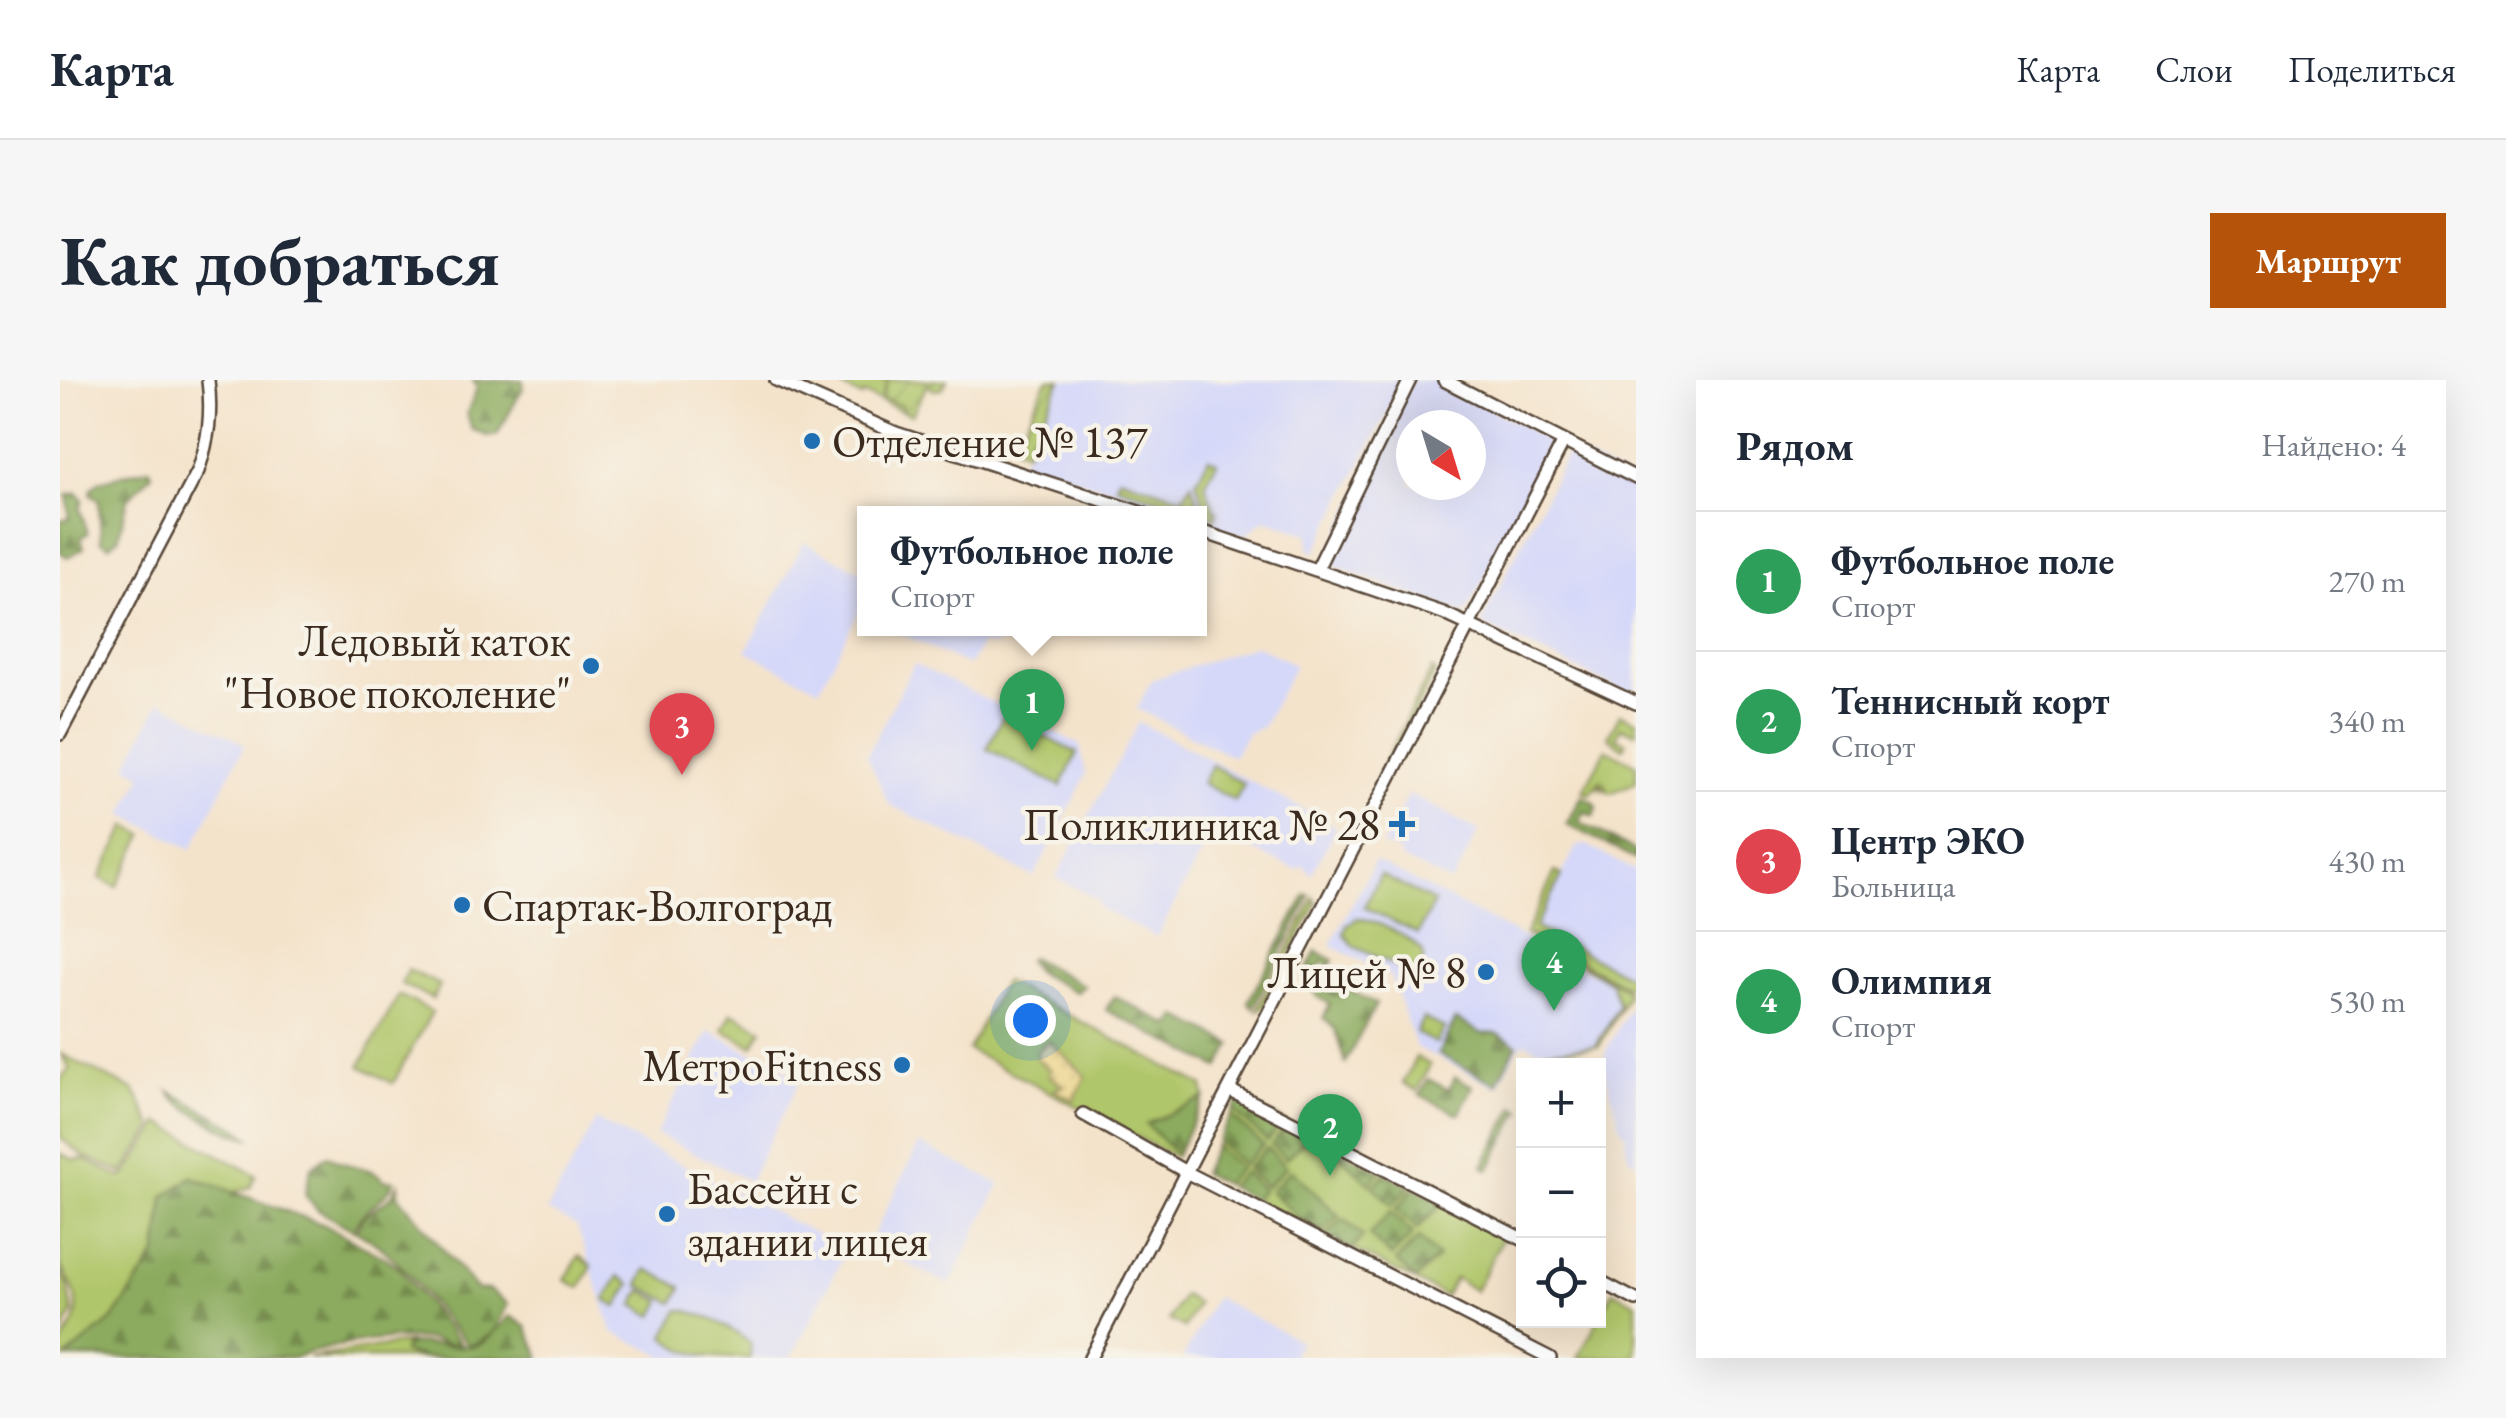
<!DOCTYPE html>
<html lang="ru">
<head>
<meta charset="utf-8">
<style>
  :root { --surface:#fff; --page:#f6f6f7; --text:#1f2937; --muted:#747a83; --line:#e0e1e3; --accent:#b45309 }
  body { margin:0; font-family:"EB Garamond",serif; background:var(--page); color:var(--text) }
  .controls { position:absolute; right:30px; bottom:30px; display:grid; overflow:hidden; border-radius:0px; box-shadow:0 10px 40px #0002 }
  .controls button { width:90px; height:90px; display:grid; place-items:center; padding:0; border:0; border-bottom:2px solid var(--line); background:var(--surface); color:var(--text); font:50px sans-serif }
  .compass { position:absolute; left:1336px; top:30px; width:90px; height:90px; border-radius:50%; background:var(--surface); box-shadow:0 10px 40px #0002; rotate:142deg }
  .you { position:absolute; left:970px; top:640px; width:35px; height:35px; margin:-25px; border:8px solid #fff; border-radius:50%; background:#1a73e8; box-shadow:0 0 0 15px #1a73e833 }
  .badge { display:grid; place-items:center; width:65px; height:65px; border-radius:50%; background:var(--accent); color:#fff; font-size:32px; font-weight:700 }
  .pin { position:absolute; translate:-50% -82px; filter:drop-shadow(0 2px 5px #0008) }
  .pin::after { content:''; position:absolute; top:52px; width:35px; height:30px; background:inherit; clip-path:polygon(0 0,100% 0,50% 100%) }
  .popup { position:absolute; left:797px; top:126px; width:350px; height:130px; box-sizing:border-box; display:grid; place-content:center; border-radius:0px; background:var(--surface); filter:drop-shadow(0 2px 8px #0005); font-size:32px; white-space:nowrap; color:var(--muted) }
  .popup b { font-size:38px; color:var(--text) }
  .popup::after { content:''; position:absolute; left:50%; top:100%; margin-left:-20px; border:20px solid transparent; border-top-color:var(--surface) }
  .list { margin:0; padding:0; list-style:none }
  h2 { display:flex; justify-content:space-between; align-items:center; height:130px; margin:0; padding:0 40px; font-size:42px }
  h2 small { font-size:32px; font-weight:400; color:var(--muted) }
  .list li { display:grid; grid-template-columns:65px 1fr auto; gap:30px; align-items:center; box-sizing:border-box; height:140px; padding:0 40px; border-top:2px solid var(--line) }
  .list b { display:block; font-size:38px; white-space:nowrap }
  .list p { margin:0; font-size:32px; white-space:nowrap; color:var(--muted) }
  .list em { font-size:32px; font-style:normal; color:var(--muted) }
  .icon { flex:none; width:55px; height:55px; fill:none; stroke:currentColor; stroke-width:2; stroke-linecap:round; stroke-linejoin:round }
  .map { position:relative; flex:none; width:1576px; height:978px; overflow:hidden; border-radius:0px }
  header { display:flex; align-items:center; gap:60px; box-sizing:border-box; height:140px; padding:0 50px; background:var(--surface); border-bottom:2px solid var(--line) }
  header strong { font-size:48px }
  nav { display:flex; gap:55px; margin-inline-start:auto; font-size:35px }
  .intro { display:flex; align-items:center; justify-content:space-between; box-sizing:border-box; height:240px; padding:0 60px }
  h1 { margin:0; font-size:70px }
  .button { padding:25px 45px; border-radius:0px; background:var(--accent); color:#fff; font-size:35px; font-weight:700 }
  main { display:flex; gap:60px; padding:0 60px }
  aside { flex:1; background:var(--surface); border-radius:0px; box-shadow:0 10px 40px #0002 }
  .map>svg:first-child { display:block }
  .built { fill:#d5d8f9; fill-rule:evenodd }
  .green { fill:#b0c66b; stroke:#767844; stroke-width:2.5 }
  .forest { fill:url(#forest-firs); stroke:#646a3e; stroke-width:2.5 }
  .sand { fill:url(#sand-dots); stroke:#94825e; stroke-width:2.5 }
  .garden { fill:url(#garden-furrows); stroke:#767844; stroke-width:2.5 }
  .lines { fill:none; stroke-linecap:round; stroke-linejoin:round }
  .secondary-casing { stroke:#574638; stroke-width:16 }
  .secondary { stroke:#fff; stroke-width:11 }
  .poi-dot { fill:#1f6fb2; stroke:#f7f3e8; stroke-width:4 }
  .labels { text-anchor:middle; stroke-width:9; stroke-linejoin:round; paint-order:stroke }
  .poi-label { font-size:45px; fill:#3b2a1e; stroke:#f7f3e8; text-anchor:end }
</style>
</head>
<body>
<header>
<strong>Карта</strong>
<nav><a>Карта</a><a>Слои</a><a>Поделиться</a></nav>
</header>
<div class="intro"><h1>Как добраться</h1><a class="button">Маршрут</a></div>
<main>
<div class="map">
<svg width="1576" height="978" viewBox="0 0 1576 978">
  <defs>
    <pattern id="forest-firs" width="22" height="20" patternUnits="userSpaceOnUse" patternTransform="scale(2.5)"><rect width="22" height="20" fill="#8cab5f"/><path d="M5 1l3.5 6h-7zM16 11l3.5 6h-7z" fill="#748b4e"/></pattern>
    <pattern id="sand-dots" width="8" height="8" patternUnits="userSpaceOnUse" patternTransform="scale(2.5)"><rect width="8" height="8" fill="#eeda9e"/><path d="M2 2h.1M6 6h.1" fill="none" stroke="#cdbb88" stroke-width="1.8" stroke-linecap="round"/></pattern>
    <pattern id="garden-furrows" width="10" height="10" patternUnits="userSpaceOnUse" patternTransform="scale(2.5)"><rect width="10" height="10" fill="#b0c66b"/><path d="M-1 1l2-2M0 10L10 0M9 11l2-2" fill="none" stroke="#98aa5c"/></pattern>
  </defs>
  <rect width="100%" height="100%" fill="#f7f3e8"/>
  <filter id="ink" filterUnits="userSpaceOnUse"><feTurbulence type="fractalNoise" baseFrequency=".01" numOctaves="2"/><feDisplacementMap in="SourceGraphic" scale="20" xChannelSelector="R" yChannelSelector="G"/><feConvolveMatrix kernelMatrix="1 2 1 2 8 2 1 2 1" color-interpolation-filters="sRGB"/></filter>
  <filter id="wash" filterUnits="userSpaceOnUse"><feTurbulence type="fractalNoise" baseFrequency=".0048" numOctaves="4" result="noise"/><feDisplacementMap in="SourceGraphic" scale="40" xChannelSelector="R" yChannelSelector="G"/><feGaussianBlur stdDeviation="2.25" result="paint"/><feColorMatrix in="noise" values="0 0 0 0 0 0 0 0 0 0 0 0 0 0 0 0 0 1.4 0 .05"/><feComposite in="paint" operator="in"/></filter>
  <g filter="url(#wash)">
    <rect width="100%" height="100%" fill="#f4e3cb"/>
    <path class="built" d="M1001,0h343l-89,173 -6,-4v-15l-44,-15 -20,17 -45,-13v-9l-34,-1 -15,-4 -24,-16 -107,-29z
      M1352,0h23l84,44 29,17 4,7 -87,166 -140,-52zM1351,45h60v60h-60z
      M1511,73l8,1 57,29v203l-6,8 -147,-69 -1,-4 83,-163z
      M744,162l60,31v28l-45,88 -73,-38z
      M832,249l112,-1v1l-9,17 -14,-2 -12,22z
      M1196,265l39,20 -33,62 -15,6 -14,24 -96,-48 14,-29z
      M854,284l166,81 6,30 -52,102 -145,-73 -22,-49z
      M100,321l85,43 -53,105 -69,-35 20,-39 -16,-9z
      M1079,342l197,105 -24,47 -10,-9 -4,5 -78,-34 -3,7 -9,-3 -51,97 -57,-28 -3,-10 -41,-21z
      M1349,414l70,37 -27,52 -50,-24 -4,-8 -16,-5z
      M1525,464l51,27v98l-4,8 -97,-50 41,-80z
      M1315,481l236,122 8,22 -23,41 -57,4 -13,-7 -7,3 -21,42 -82,-41 -25,-70 -60,-32z
      M1571,626l5,3v152l-6,-3 -5,-18 2,-5 -5,-4 -19,-66 3,-15z
      M649,651l92,47 -52,103 -93,-47z
      M536,740l251,130 -56,108h-123l-55,-26 -36,-106 -30,-15z
      M859,764l81,40 -50,101 -81,-41z
      M1155,917l85,44 -9,17h-108z"/>
    <path class="green" d="M768,0h60l-6,18 21,8 -1,5 -37,-17 -3,3z
      M1149,78l8,4 -12,22 9,26 3,1 -2,7 -7,-3 -12,-34z
      M1059,97l64,21 8,-15 11,31 -86,-29z
      M1372,289l3,4 -53,105 -4,-2z
      M1560,334l16,7v12l-15,-5 -5,9 10,5 -3,6 -15,-11z
      M943,336l74,37 -16,33 -74,-37z
      M1546,369l30,15v18l-24,11 -5,-1v-5l-4,3 1,-7 -5,5 1,-7 -10,13 -7,-3z
      M1152,385l32,19 -9,17 -33,-18z
      M67,446l17,9 -27,52 -17,-9z
      M1495,492l7,3 -27,52 96,50 5,-7v10l-4,5 -5,1 -102,-52z
      M1321,495l53,27 -16,32 -54,-27z
      M1254,518l3,5 -54,105 -6,2z
      M1297,538c20,2 53,19 66,34v10l-10,9h-6l-52,-24 -11,-13 3,-9z
      M1522,585l43,23 3,6 -29,52 -54,5 51,-5 23,-41 -8,-22z
      M348,590l32,15 -7,14 -32,-15z
      M944,601l199,105 2,12 -30,59 -207,-107z
      M339,615l33,17 -39,71 -33,-17z
      M672,633l30,16 -9,17 -30,-16z
      M1363,638l21,10 -8,15 -20,-10z
      M1,674l74,37 18,36 -30,46 -38,-16 -25,-19v-59l10,-10z
      M1356,677l14,8 -13,26 -14,-8z
      M1180,719l264,136 -29,56 -20,-13 -10,18 -243,-123z
      M100,743l96,52 -5,12 -19,6 -40,-16 -28,20 -7,57 -43,64 -48,40h-6c0,-15 4,-18 11,-30 14,-22 1,-44 -11,-63v-112l14,7 9,-1 37,18 5,-1z
      M519,876l13,10 -12,22 -15,-8z
      M587,889l35,18 -8,16 -35,-18z
      M0,891l8,14 5,28 -13,23z
      M559,896l12,8 -14,23 -12,-7z
      M582,910l20,11 -8,15 -20,-11z
      M1553,911l23,12v55h-58z
      M1123,915l14,8 -13,25 -15,-8z
      M619,930c24,2 54,18 72,34l-1,14c-30,0 -66,0 -85,-22z
      M346,963l-3,9 21,6h-116z"/>
    <path class="forest" d="M413,0h50v8l-26,47 -10,1 -15,-7 -5,-16 10,-25z
      M89,88l3,6 -24,25 -10,40 -9,7 -8,-5 -2,-41 -8,-6 1,-6 8,-7z
      M17,113l6,6 -3,10 8,24 -7,5 3,10 -16,9 -8,-5v-32l10,-2 -3,-23z
      M1522,416l12,6 3,6 -4,8 -9,-4 -4,10 56,30v8l-69,-36z
      M1246,515l4,1 -57,112 -5,-6z
      M1256,571l17,9 -3,6 -8,-4 -5,11 6,3 -4,8 -13,-13z
      M970,577l54,29 -8,6 -40,-20 -9,-12z
      M1266,598l50,26 -31,59 -10,-34 -12,-11 7,-14 -13,-7 -4,-13 23,11 -14,-10z
      M1054,616l57,30 6,-10 55,28 -13,24 -113,-58z
      M1396,639l27,15 13,-1 21,11 -20,40 -59,-30z
      M1395,697l18,9 -14,28 -39,-19 8,-16 21,11z
      M109,711l69,37 13,11c-21,-5 -72,-30 -82,-48z
      M1145,718l-29,56 -30,-30z
      M1180,719l44,23 -17,19 -33,-30z
      M1455,726l8,6 -3,-1 -31,59 -6,-4z
      M1171,736l32,29 -20,20 -25,-24z
      M1229,744l24,13 -5,7 -4,-3 -18,18 -15,-14z
      M1266,763l54,28 -10,13z
      M1155,766l25,22 -16,16 -22,-11z
      M1207,768l19,19 -20,20 -19,-19z
      M268,775c16,14 41,8 56,25l10,1c-9,22 -33,27 -41,49l-35,-20 -13,-15 6,-27z
      M1231,790l48,46 -16,15 -22,-11 -31,-29z
      M1184,792l19,18 -10,9 -24,-12z
      M1325,794l25,12 -18,19 -19,-18z
      M132,797l133,48 57,31 16,11 64,79c-14,1 -25,-7 -38,-7 -42,-3 -92,6 -132,19h-226l48,-40 43,-64 7,-57z
      M338,804v11l78,94 13,1 19,14c-10,18 -15,40 -38,43 -40,-39 -63,-89 -114,-116l7,-14 27,-19z
      M1354,808l29,15 -26,26 -21,-20z
      M1331,832l22,22 -22,23 -22,-22z
      M1283,839l20,17 -11,14 -26,-14z
      M1359,858l19,19 -23,23 -19,-19z
      M450,936l16,10 15,32h-117l-21,-6 3,-9c55,1 65,15 104,-27z"/>
    <path class="sand" d="M988,660l38,36 -12,24 -20,-10 9,-4 -14,-11 2,-5 -14,-11v-7z"/>
    <path class="garden" d="M828,0h59l-5,9 -8,1 -7,-5 -15,30 -10,-4 1,-5 -21,-8z
      M987,0h14l-35,71 -11,-6z"/>
  </g>
  <g filter="url(#ink)">
    <g class="lines">
      <g class="secondary-casing">
        <path id="secondary" d="M716,0l120,53 249,81
          M1384,0l192,98
          M1140,151l243,82 193,90
          M1257,189l93,-189
          M0,354l138,-263c11,-32 14,-58 10,-91
          M1169,710l295,150
          M1023,734l103,58 364,186
          M1538,900l38,20
          M1030,978l474,-917"/>
      </g>
      <use href="#secondary" class="secondary"/>
    </g>
  </g>
  <g class="poi-dot">
    <circle cx="752" cy="61" r="10"/>
    <circle cx="531" cy="286" r="10"/>
    <path d="M1337 429h10v10h10v10h-10v10h-10v-10h-10v-10h10z"/>
    <circle cx="402" cy="525" r="10"/>
    <circle cx="1426" cy="592" r="10"/>
    <circle cx="842" cy="685" r="10"/>
    <circle cx="607" cy="834" r="10"/>
  </g>
  <g class="labels">
    <g class="poi-label">
      <text x="772" y="77" text-anchor="start">Отделение № 137</text>
      <text x="511" y="276">Ледовый каток<tspan x="511" dy="52">"Новое поколение"</tspan></text>
      <text x="1320" y="460">Поликлиника № 28</text>
      <text x="422" y="541" text-anchor="start">Спартак-Волгоград</text>
      <text x="1406" y="608">Лицей № 8</text>
      <text x="822" y="701">МетроFitness</text>
      <text x="627" y="824" text-anchor="start">Бассейн с<tspan x="627" dy="52">здании лицея</tspan></text>
    </g>
  </g>
</svg>
<div class="controls">
<button>+</button>
<button>−</button>
<button><svg class="icon" aria-label="locate" viewBox="0 0 24 24"><circle cx="12" cy="12" r="6"/><path d="M12 2v4M12 18v4M2 12h4M18 12h4"/></svg></button>
</div>
<svg class="compass" viewBox="-18 -18 36 36"><path d="M0-13l5 13h-10z" fill="#e53935"/><path d="M0 13l5-13h-10z" fill="#747a83"/></svg>
<div class="you"></div>
<div class="pin badge" style="left:972px;top:371px;background:#2e9e5b">1</div>
<div class="popup"><b>Футбольное поле</b>Спорт</div>
<div class="pin badge" style="left:1270px;top:796px;background:#2e9e5b">2</div>
<div class="pin badge" style="left:622px;top:395px;background:#e0444e">3</div>
<div class="pin badge" style="left:1494px;top:631px;background:#2e9e5b">4</div>
</div>
<aside>
<h2>Рядом<small>Найдено: 4</small></h2>
<ul class="list">
<li><span class="badge" style="background:#2e9e5b">1</span><div><b>Футбольное поле</b><p>Спорт</p></div><em>270 m</em></li>
<li><span class="badge" style="background:#2e9e5b">2</span><div><b>Теннисный корт</b><p>Спорт</p></div><em>340 m</em></li>
<li><span class="badge" style="background:#e0444e">3</span><div><b>Центр ЭКО</b><p>Больница</p></div><em>430 m</em></li>
<li><span class="badge" style="background:#2e9e5b">4</span><div><b>Олимпия</b><p>Спорт</p></div><em>530 m</em></li>
</ul>
</aside>
</main>
</body>
</html>
